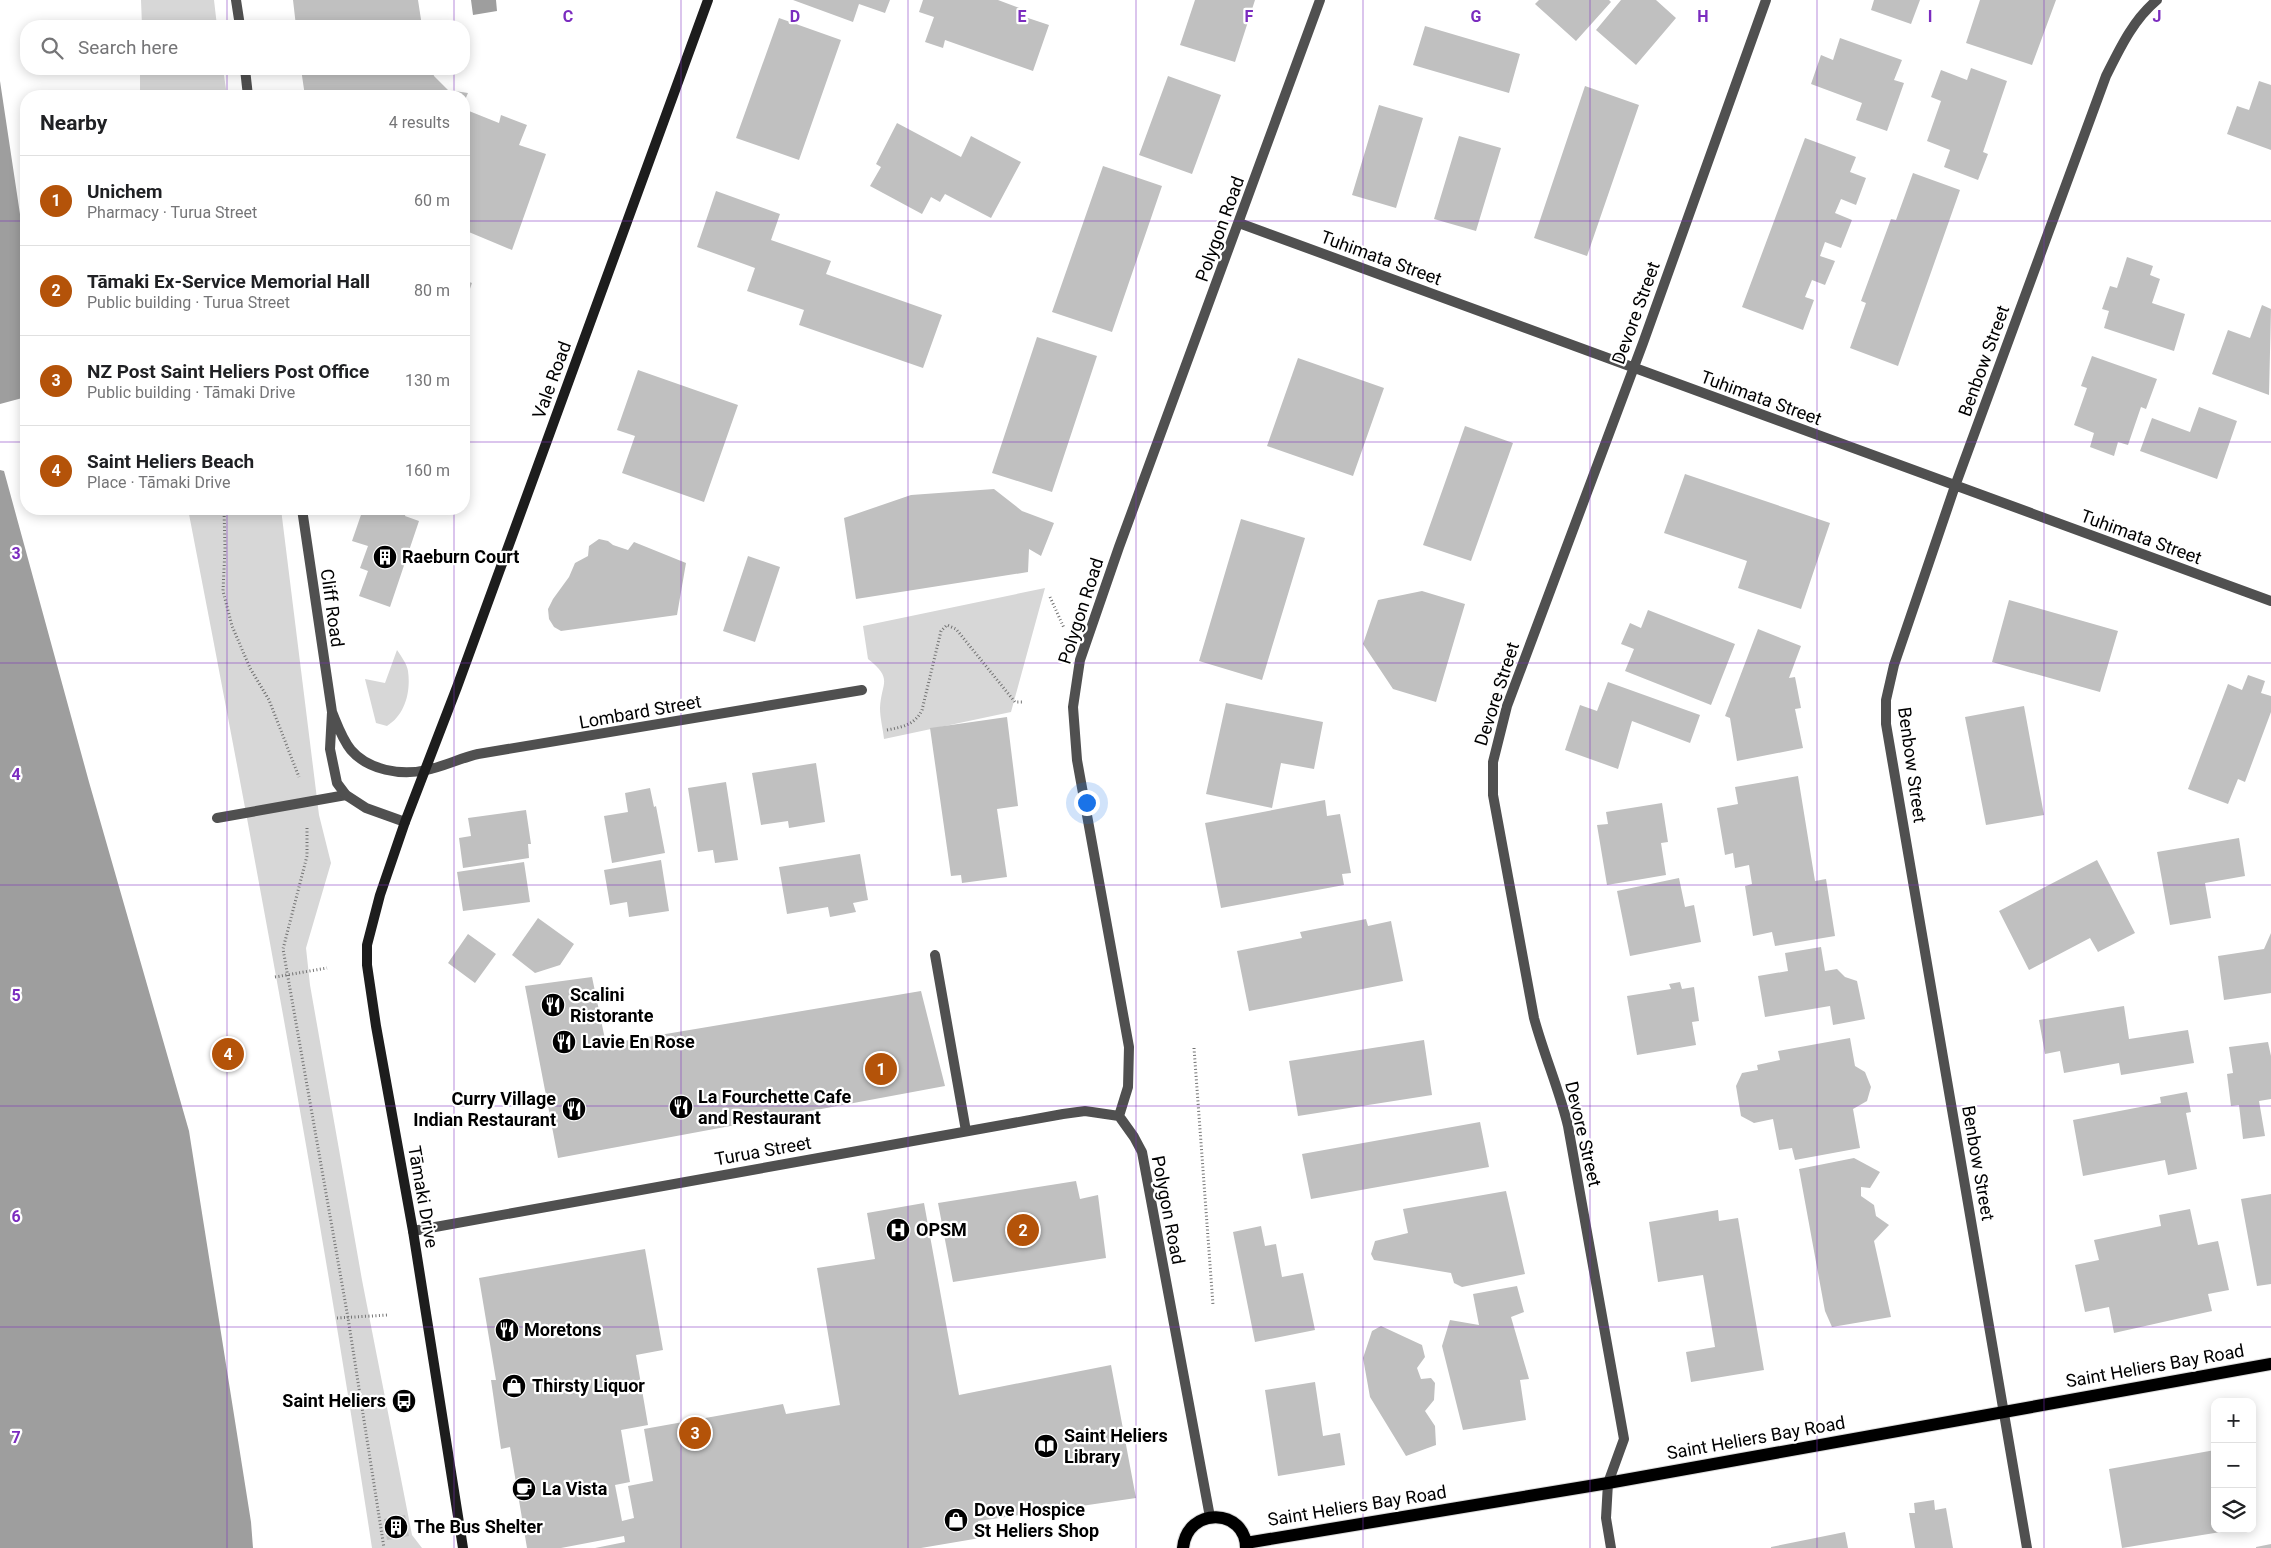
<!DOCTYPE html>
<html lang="en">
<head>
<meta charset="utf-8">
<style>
  :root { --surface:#fff; --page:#f6f6f6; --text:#202124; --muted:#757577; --line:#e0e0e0; --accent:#b45309 }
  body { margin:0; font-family:Roboto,sans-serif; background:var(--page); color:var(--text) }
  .controls { position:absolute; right:15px; bottom:15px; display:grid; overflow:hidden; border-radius:10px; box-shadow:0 2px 12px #0003 }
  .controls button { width:45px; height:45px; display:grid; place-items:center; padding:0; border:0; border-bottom:1px solid var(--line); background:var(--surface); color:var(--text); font:25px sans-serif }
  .you { position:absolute; left:1086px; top:802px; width:18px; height:18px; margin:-12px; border:4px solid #fff; border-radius:50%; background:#1a73e8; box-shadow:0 0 0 8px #1a73e833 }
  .badge { display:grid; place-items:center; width:32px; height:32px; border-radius:50%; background:var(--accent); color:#fff; font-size:16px; font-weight:700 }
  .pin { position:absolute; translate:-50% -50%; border:2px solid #fff; box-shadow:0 1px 5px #0006 }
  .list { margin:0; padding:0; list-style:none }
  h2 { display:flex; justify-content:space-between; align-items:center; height:65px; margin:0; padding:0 20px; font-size:21px }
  h2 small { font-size:16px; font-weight:400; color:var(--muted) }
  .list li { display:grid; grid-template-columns:32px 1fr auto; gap:15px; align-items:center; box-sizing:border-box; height:90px; padding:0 20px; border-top:1px solid var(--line) }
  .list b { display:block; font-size:19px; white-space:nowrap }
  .list p { margin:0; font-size:16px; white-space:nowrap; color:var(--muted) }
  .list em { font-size:16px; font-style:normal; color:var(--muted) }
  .icon { flex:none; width:28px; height:28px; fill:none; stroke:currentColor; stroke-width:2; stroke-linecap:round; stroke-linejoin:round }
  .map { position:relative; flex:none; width:2271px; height:1548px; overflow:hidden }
  .search { position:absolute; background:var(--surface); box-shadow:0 2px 12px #0003; left:20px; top:20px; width:450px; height:55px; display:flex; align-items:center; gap:12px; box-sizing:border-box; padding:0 18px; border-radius:20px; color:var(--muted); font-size:19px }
  .panel { position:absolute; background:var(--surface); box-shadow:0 2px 12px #0003; left:20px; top:90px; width:450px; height:425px; border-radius:20px }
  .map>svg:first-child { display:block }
  .green { fill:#d7d7d7 }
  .water { fill:#9e9e9e }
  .building { fill:#c0c0c0 }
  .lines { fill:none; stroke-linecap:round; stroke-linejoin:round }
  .primary-casing { stroke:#dbdbdb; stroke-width:14 }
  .path { stroke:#727272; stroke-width:3; stroke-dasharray:1 2.5; stroke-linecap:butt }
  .service { stroke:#505050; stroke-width:10 }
  .minor { stroke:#505050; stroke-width:10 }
  .secondary { stroke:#1d1d1d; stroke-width:10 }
  .primary { stroke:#000; stroke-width:12 }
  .grid { fill:none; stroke:#7b2cbf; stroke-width:1; stroke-opacity:0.55 }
  .labels { text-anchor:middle; stroke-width:4.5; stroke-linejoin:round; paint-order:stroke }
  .street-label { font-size:18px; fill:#000; stroke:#fff }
  .poi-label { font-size:18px; font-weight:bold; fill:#000; stroke:#fff; text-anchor:start }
  .grid-label { font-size:16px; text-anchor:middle; font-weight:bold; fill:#7b2cbf; stroke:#fff; stroke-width:4.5; stroke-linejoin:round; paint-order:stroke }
</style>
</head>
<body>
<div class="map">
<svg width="2271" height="1548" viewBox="0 0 2271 1548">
  <rect width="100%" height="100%" fill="#fff"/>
  <path class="green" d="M141,0h73l3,26h-75z
    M140,69h83l4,27h-87z
    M188,509h93l38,306 12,48 -25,85 4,37 52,295 50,255 10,13h-50c-53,-348 -117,-694 -184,-1039z
    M1045,588l-34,124 -127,27c-1,-10 -4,-21 -4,-31 1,-25 14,-29 -12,-49l-5,-33z
    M397,650c4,6 10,14 11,21 3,21 -3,44 -21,55l-11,-3 -11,-44 20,4z"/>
  <path class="water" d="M471,0h25l1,11 -24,4z
    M0,81l26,173v143l-26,7z
    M0,470l4,1 85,311 100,349 62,391 2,26h-253z"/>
  <path class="building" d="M293,0h125l4,26h-126z
    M793,0h97l-5,13 -26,-9 -6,18z
    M923,0h75l27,10 -3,6 27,9 -16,46 -88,-31 -2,8 -18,-6 9,-25 -15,-5z
    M1195,0h60l-20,62 -55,-17z
    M1539,0h70l2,2 -35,39 -41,-37z
    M1621,0h35l20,18 -40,47 -40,-35z
    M1874,0h46l-9,24 -40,-14z
    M1980,0h76l-24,65 -66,-22z
    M779,18l62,22 -42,120 -63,-22z
    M1425,26l95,28 -11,39 -96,-28z
    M1840,38l62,22 -8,20 10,3 -17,48 -31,-11 6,-17 -51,-19 10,-29 12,5z
    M1971,68l36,13 -24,71 5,2 -10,26 -34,-13 6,-17 -23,-9 14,-40 -10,-4 10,-27 26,10z
    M301,69h131l2,7 14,14 20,3 -4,9v-6h-159z
    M1168,76l53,19 -29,79 -53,-19z
    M2259,81l12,4v65l-44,-16 10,-28 12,4z
    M1585,86l54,19 -52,151 -53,-18z
    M1379,105l44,13 -27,90 -44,-13z
    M464,109l35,14 2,-8 26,10 -8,20 27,9 -34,96 -48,-20z
    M897,123l64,34 10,-21 50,26 -30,56 -46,-24 -5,8 -9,-5 -9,17 -52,-28 11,-19 -5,-3z
    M1459,136l42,12 -25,83 -42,-12z
    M1805,138l51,19 -6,15 16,6 -10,27 -15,-6 -6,14 17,7 -11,28 -16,-6 -5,14 15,5 -10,24 -13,-5 -7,17 9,3 -11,30 -61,-23z
    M1103,166l59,20 -50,146 -60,-20z
    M1913,173l47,17 -62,176 -48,-18 16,-45 -5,-2 30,-82 5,1z
    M716,191l64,23 -9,26 60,21 -5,13 116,41 -19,53 -124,-43 5,-15 -57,-19 8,-23 -58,-21z
    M2127,257l26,9 -3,9 10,4 -8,24 33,11 -11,37 -70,-23 5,-17 -7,-2 8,-23 7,2z
    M464,280l8,3 -8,23z
    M2262,305l9,4 -2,86 -57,-21 16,-44 22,8z
    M1037,337l60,19 -45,136 -60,-19z
    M2092,356l65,23 -11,30 -5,-2 -13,38 -10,-3 -4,14 -24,-9 4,-14 -20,-8 13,-37 -6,-2z
    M1298,358l86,30 -31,88 -86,-30z
    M638,370l100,35 -34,97 -82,-29 13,-37 -18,-6z
    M2199,407l38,14 -20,58 -77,-28 12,-33 38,14z
    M1465,426l48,17 -42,118 -48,-16z
    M1685,474l145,49 -29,86 -63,-21 9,-27 -83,-28z
    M994,489l28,22 32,12 -13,33 -12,-7 -1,23 -172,27 -12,-81 67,-23z
    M363,509h44l-2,7 14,5 -29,86 -31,-11 9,-25 -8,-3 8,-22 -16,-5z
    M1241,519l64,19 -43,142 -63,-19z
    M599,539l9,2 5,4 15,5 6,-8 52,21 -9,52 -116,16 -7,-4 -5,-8 -1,-10 5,-10 16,-22 6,-14 13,-7 1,-10z
    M748,556l32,11 -25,75 -32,-11z
    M1422,591l43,13 -29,98 -43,-13 -30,-45 15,-44z
    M2009,600l109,31 -18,61 -108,-30z
    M1648,610l87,34 -24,61 -86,-34 9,-22 -13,-5 9,-21 11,5z
    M1758,629l43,17 -12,32 6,-1 6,31 -6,1 8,39 -66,13 -7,-43 -5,-2z
    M2248,675l17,6 -4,12 10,3v16l-26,70 -7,-3 -10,25 -40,-15 40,-105 14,6z
    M1608,682l92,33 -10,28 -58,-22 -14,48 -53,-19 15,-45 17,6z
    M1226,703l97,19 -9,47 -33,-6 -9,45 -66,-14z
    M2024,706l20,109 -58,10 -21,-108z
    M1007,717l11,89 -21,3 10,68 -45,6 -1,-8 -10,1 -21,-148z
    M816,763l9,59 -36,6 -1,-7 -27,4 -9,-52z
    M1798,776l17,105 11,-2 9,57 -60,10 -3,-14 -19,4 -8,-50 7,-2 -3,-19 -14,3 -2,-15 -8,2 -8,-47 21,-4 -3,-17z
    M726,782l12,78 -23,3 -2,-13 -15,2 -10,-64z
    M650,788l4,19 2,-1 9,47 -53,10 -8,-47 24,-4 -3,-19z
    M1325,800l2,16 13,-2 11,59 -9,1 2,11 -123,23 -16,-85z
    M1662,803l6,39 -7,1 5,32 -59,10 -10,-60 11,-1 -2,-12z
    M526,810l5,34h-3l1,14 -66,10 -4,-30 12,-2 -3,-18z
    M2239,838l6,38 -40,7 6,35 -41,7 -13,-73z
    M860,854l8,46 -15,3 3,9 -26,5 -2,-10 -41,7 -8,-47z
    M661,860l8,51 -40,6 -2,-15 -17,3 -6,-35z
    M2097,860l38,73 -37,19 -8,-14 -61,32 -30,-59z
    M524,862l6,40 -67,9 -6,-39z
    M1679,878l6,29 9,-2 7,37 -71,14 -13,-65z
    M538,918l36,26 -14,21 -25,8 -23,-18z
    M1366,919l2,7 23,-5 12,60 -154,30 -12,-60 65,-13 -2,-6z
    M2271,933v60l-47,7 -6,-44 46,-7z
    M468,934l28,20 -21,29 -27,-20z
    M1821,947l4,24 12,-2 8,8 12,4 8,38 -32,6 -3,-19 -65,11 -7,-41 30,-5 -3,-18z
    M592,977l14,67 315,-53 24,95 -387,72 -33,-172z
    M1680,982l2,7 12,-2 5,34 -7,1 4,23 -59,10 -10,-59 44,-7 -2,-5z
    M2124,1006l5,33 59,-9 6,33 -73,12 -2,-12 -55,10 -4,-22 -15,3 -6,-34z
    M1850,1038l5,28 10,6 6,15 -4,14 -14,8 7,39 -65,12 -3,-12 -13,2 -6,-31 -19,4 -13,-7 -5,-30 6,-13 16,-3 -1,-5 23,-5 -2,-9z
    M1424,1040l8,55 -134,21 -9,-55z
    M2268,1042l3,14v43l-12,2 6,35 -22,3 -4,-34 -8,1 -4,-32 6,-1 -4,-26z
    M2187,1092l4,20 -5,1 11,56 -29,6 -3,-15 -82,16 -10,-56 88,-17 -1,-6z
    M1480,1122l9,45 -178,32 -9,-45z
    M1854,1158l26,14 -10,16 -9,-1v9l13,9 2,11 13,9 -15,16 17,76 -59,10 -7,-16 -26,-142z
    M1076,1181l4,18 18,-4 8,63 -153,24 -15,-79z
    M1506,1191l19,83 -63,13 -8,-4 -3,-10 -77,-13 -3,-6 4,-13 33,-8 -5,-24z
    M2271,1194v90l-14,2 -16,-87z
    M924,1203l35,192 152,-30 25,133 -158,23 2,17 -59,10h-326l30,-6 -1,-6 -63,12h-34l-17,-101 -9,2 -10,-69h5l-17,-102 166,-29 18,101 -27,5 12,70 -27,5 9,52 -15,3 7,36 12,-3 -6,-32 25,-5 -9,-52 139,-25 3,10 54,-9 -23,-137 58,-9 -8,-46z
    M2190,1209l8,36 20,-4 11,49 -21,4 4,17 -98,22 -5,-26 -24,5 -10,-47 24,-5 -5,-20 67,-14 -2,-11z
    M1718,1210l1,11 19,-3 26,152 -73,12 -5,-30 29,-5 -12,-72 -45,7 -9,-60z
    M1261,1226l4,20 11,-2 6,33 21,-4 12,57 -60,12 -22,-110z
    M1517,1286l7,26 -13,5 18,62 -9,1 6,40 -63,10 -21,-84 8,-26 29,5 -6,-31z
    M1381,1326l41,19 3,12 -8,11 4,11 10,-1 4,5 -1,17 -9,11 10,15 1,19 -30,11 -36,-59 -7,-39 9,-27z
    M1315,1382l8,54 17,-3 5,32 -67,11 -13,-86z
    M2215,1450v79l18,1 -111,18 -13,-79z
    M1934,1500l1,10 11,-2 7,40h-38l-6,-35h6l-1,-10z
    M405,1515l4,21 -22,4 -3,-21z
    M1845,1532l3,16h-77v-1z
    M2271,1544v4h-15v-1z"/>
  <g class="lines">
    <g class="primary-casing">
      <path id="primary" d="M1246,1543l362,-60 663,-119
        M1183,1548c4,-42 63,-40 63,0"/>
    </g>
    <path class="path" d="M224,509l1,39 -2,43 9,35 18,42 19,32 30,77
      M1050,597l14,31
      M887,730c15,-3 28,-5 35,-20l19,-79 6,-6 9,4 59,73h9
      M307,828v28l-24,93 65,369 36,230
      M275,977l52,-9
      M1194,1048l19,257
      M337,1318l51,-3"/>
    <path class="service" d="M217,818l129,-23
      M935,955l31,176"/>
    <path class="minor" d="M236,0l4,26
      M245,69l3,27
      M1239,223l1032,378
      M302,509l30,203 -2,37 7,34 9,12 20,13 39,14
      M332,712c5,12 10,27 19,38 17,20 50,26 75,20 17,-3 34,-12 52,-16l384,-64
      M1119,1116l9,-29 1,-40 -52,-287 -4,-53 7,-47 39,-113 201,-547
      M1119,1116l15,21 8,15 68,365
      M413,1231l650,-117 22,-3 34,5
      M1611,1548l-5,-30 2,-35 16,-44 -56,-313c-9,-37 -24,-71 -34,-108l-41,-223v-33l14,-56 136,-363 123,-343
      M2027,1548l-141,-824v-24l8,-35 61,-179 151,-410c14,-28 27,-56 51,-76"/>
    <path class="secondary" d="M463,1548l-50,-317 -37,-205 -9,-61v-20l13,-50 25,-73 52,-135 251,-687"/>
    <use href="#primary" class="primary"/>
  </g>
  <path class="grid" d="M227,0v26M454,0v26M681,0v1548M908,0v1548M1136,0v1548M1363,0v1548M1590,0v1548M1817,0v1548M2044,0v1548M227,69v27M454,69v27M0,221h26M464,221h1807M0,442h26M464,442h1807M227,509v1039M454,509v1039M0,663h2271M0,885h2271M0,1106h2271M0,1327h2271"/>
  <defs>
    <g id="building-disc" transform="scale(1.25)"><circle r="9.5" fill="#000" stroke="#fff"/><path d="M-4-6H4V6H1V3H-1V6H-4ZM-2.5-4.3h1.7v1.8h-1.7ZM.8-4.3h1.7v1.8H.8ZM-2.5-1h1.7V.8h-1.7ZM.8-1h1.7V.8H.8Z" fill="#fff"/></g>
    <g id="restaurant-disc" transform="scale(1.25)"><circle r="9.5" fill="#000" stroke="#fff"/><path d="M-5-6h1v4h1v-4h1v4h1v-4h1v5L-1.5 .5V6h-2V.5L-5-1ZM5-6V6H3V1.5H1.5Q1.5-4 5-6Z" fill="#fff"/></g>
    <g id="hospital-disc" transform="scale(1.25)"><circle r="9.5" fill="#000" stroke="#fff"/><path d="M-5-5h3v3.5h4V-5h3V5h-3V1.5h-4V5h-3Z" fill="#fff"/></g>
    <g id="shop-disc" transform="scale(1.25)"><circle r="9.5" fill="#000" stroke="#fff"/><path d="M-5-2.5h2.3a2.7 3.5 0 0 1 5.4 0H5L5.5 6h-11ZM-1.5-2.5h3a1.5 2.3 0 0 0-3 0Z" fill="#fff"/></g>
    <g id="bus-disc" transform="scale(1.25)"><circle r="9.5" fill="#000" stroke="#fff"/><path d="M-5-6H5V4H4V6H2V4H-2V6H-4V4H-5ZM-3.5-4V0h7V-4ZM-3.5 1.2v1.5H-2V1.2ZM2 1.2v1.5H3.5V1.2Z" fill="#fff"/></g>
    <g id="library-disc" transform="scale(1.25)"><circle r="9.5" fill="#000" stroke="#fff"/><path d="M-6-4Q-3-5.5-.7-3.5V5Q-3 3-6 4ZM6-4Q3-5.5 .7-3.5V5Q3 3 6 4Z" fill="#fff"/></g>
    <g id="cafe-disc" transform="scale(1.25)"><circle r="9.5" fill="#000" stroke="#fff"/><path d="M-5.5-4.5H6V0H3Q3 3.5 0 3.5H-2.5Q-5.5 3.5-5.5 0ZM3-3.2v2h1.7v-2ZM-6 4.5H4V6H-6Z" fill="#fff"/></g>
  </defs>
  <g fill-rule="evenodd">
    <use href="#building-disc" x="385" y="557"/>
    <use href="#restaurant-disc" x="553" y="1005"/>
    <use href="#restaurant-disc" x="564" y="1042"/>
    <use href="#restaurant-disc" x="681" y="1107"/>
    <use href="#restaurant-disc" x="574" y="1109"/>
    <use href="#hospital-disc" x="898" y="1230"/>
    <use href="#restaurant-disc" x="507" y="1330"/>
    <use href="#shop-disc" x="514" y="1386"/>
    <use href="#bus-disc" x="404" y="1401"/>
    <use href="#library-disc" x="1046" y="1446"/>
    <use href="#cafe-disc" x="524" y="1489"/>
    <use href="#shop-disc" x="956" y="1520"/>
    <use href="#building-disc" x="396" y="1527"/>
  </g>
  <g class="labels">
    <g class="street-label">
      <text transform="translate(1220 229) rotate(-70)" y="6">Polygon Road</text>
      <text transform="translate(1381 258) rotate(20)" y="6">Tuhimata Street</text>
      <text transform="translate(1636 313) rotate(-70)" y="6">Devore Street</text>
      <text transform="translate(1984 361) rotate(-70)" y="6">Benbow Street</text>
      <text transform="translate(552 380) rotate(-70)" y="6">Vale Road</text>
      <text transform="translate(1761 398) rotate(20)" y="6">Tuhimata Street</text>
      <text transform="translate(2141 537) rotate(20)" y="6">Tuhimata Street</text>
      <text transform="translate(332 608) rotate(82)" y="6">Cliff Road</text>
      <text transform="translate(1081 611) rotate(-72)" y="6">Polygon Road</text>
      <text transform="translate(1497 694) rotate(-72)" y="6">Devore Street</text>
      <text transform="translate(640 712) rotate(-10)" y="6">Lombard Street</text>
      <text transform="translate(1912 765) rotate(82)" y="6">Benbow Street</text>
      <text transform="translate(1583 1134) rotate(77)" y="6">Devore Street</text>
      <text transform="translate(763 1151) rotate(-10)" y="6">Turua Street</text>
      <text transform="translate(1978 1163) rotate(80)" y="6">Benbow Street</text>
      <text transform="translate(423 1197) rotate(80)" y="6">Tāmaki Drive</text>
      <text transform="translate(1168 1210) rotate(79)" y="6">Polygon Road</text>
      <text transform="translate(2155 1366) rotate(-10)" y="6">Saint Heliers Bay Road</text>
      <text transform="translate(1756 1438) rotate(-10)" y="6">Saint Heliers Bay Road</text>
      <text transform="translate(1357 1506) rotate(-9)" y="6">Saint Heliers Bay Road</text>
    </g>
    <g class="poi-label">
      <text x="402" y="563">Raeburn Court</text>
      <text x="570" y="1001">Scalini<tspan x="570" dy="21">Ristorante</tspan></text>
      <text x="582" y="1048">Lavie En Rose</text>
      <text x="698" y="1103">La Fourchette Cafe<tspan x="698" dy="21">and Restaurant</tspan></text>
      <text x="556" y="1105" text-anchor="end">Curry Village<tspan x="556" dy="21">Indian Restaurant</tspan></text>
      <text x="916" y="1236">OPSM</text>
      <text x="524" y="1336">Moretons</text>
      <text x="532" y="1392">Thirsty Liquor</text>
      <text x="386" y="1407" text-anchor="end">Saint Heliers</text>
      <text x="1064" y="1442">Saint Heliers<tspan x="1064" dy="21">Library</tspan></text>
      <text x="542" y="1495">La Vista</text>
      <text x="974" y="1516">Dove Hospice<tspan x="974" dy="21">St Heliers Shop</tspan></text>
      <text x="414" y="1533">The Bus Shelter</text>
    </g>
  </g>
  <g class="grid-label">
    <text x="568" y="22">C</text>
    <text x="795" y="22">D</text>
    <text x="1022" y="22">E</text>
    <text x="1249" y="22">F</text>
    <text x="1476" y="22">G</text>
    <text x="1703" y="22">H</text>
    <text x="1930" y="22">I</text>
    <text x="2157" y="22">J</text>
    <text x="16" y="559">3</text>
    <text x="16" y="780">4</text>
    <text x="16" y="1001">5</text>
    <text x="16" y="1222">6</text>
    <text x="16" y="1443">7</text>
  </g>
</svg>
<div class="controls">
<button>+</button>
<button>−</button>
<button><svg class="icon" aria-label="layers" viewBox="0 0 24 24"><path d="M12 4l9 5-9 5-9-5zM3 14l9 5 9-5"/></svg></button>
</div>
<div class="you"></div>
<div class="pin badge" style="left:881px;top:1069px">1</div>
<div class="pin badge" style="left:1023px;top:1230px">2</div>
<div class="pin badge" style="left:695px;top:1433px">3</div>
<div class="pin badge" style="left:228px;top:1054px">4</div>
<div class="search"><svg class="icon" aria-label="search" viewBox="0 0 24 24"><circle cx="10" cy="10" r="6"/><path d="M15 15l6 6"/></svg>Search here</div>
<section class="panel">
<h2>Nearby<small>4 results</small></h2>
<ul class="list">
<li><span class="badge">1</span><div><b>Unichem</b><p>Pharmacy · Turua Street</p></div><em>60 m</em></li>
<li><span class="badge">2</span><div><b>Tāmaki Ex-Service Memorial Hall</b><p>Public building · Turua Street</p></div><em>80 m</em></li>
<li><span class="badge">3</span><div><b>NZ Post Saint Heliers Post Office</b><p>Public building · Tāmaki Drive</p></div><em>130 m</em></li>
<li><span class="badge">4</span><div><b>Saint Heliers Beach</b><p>Place · Tāmaki Drive</p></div><em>160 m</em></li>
</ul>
</section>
</div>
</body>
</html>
